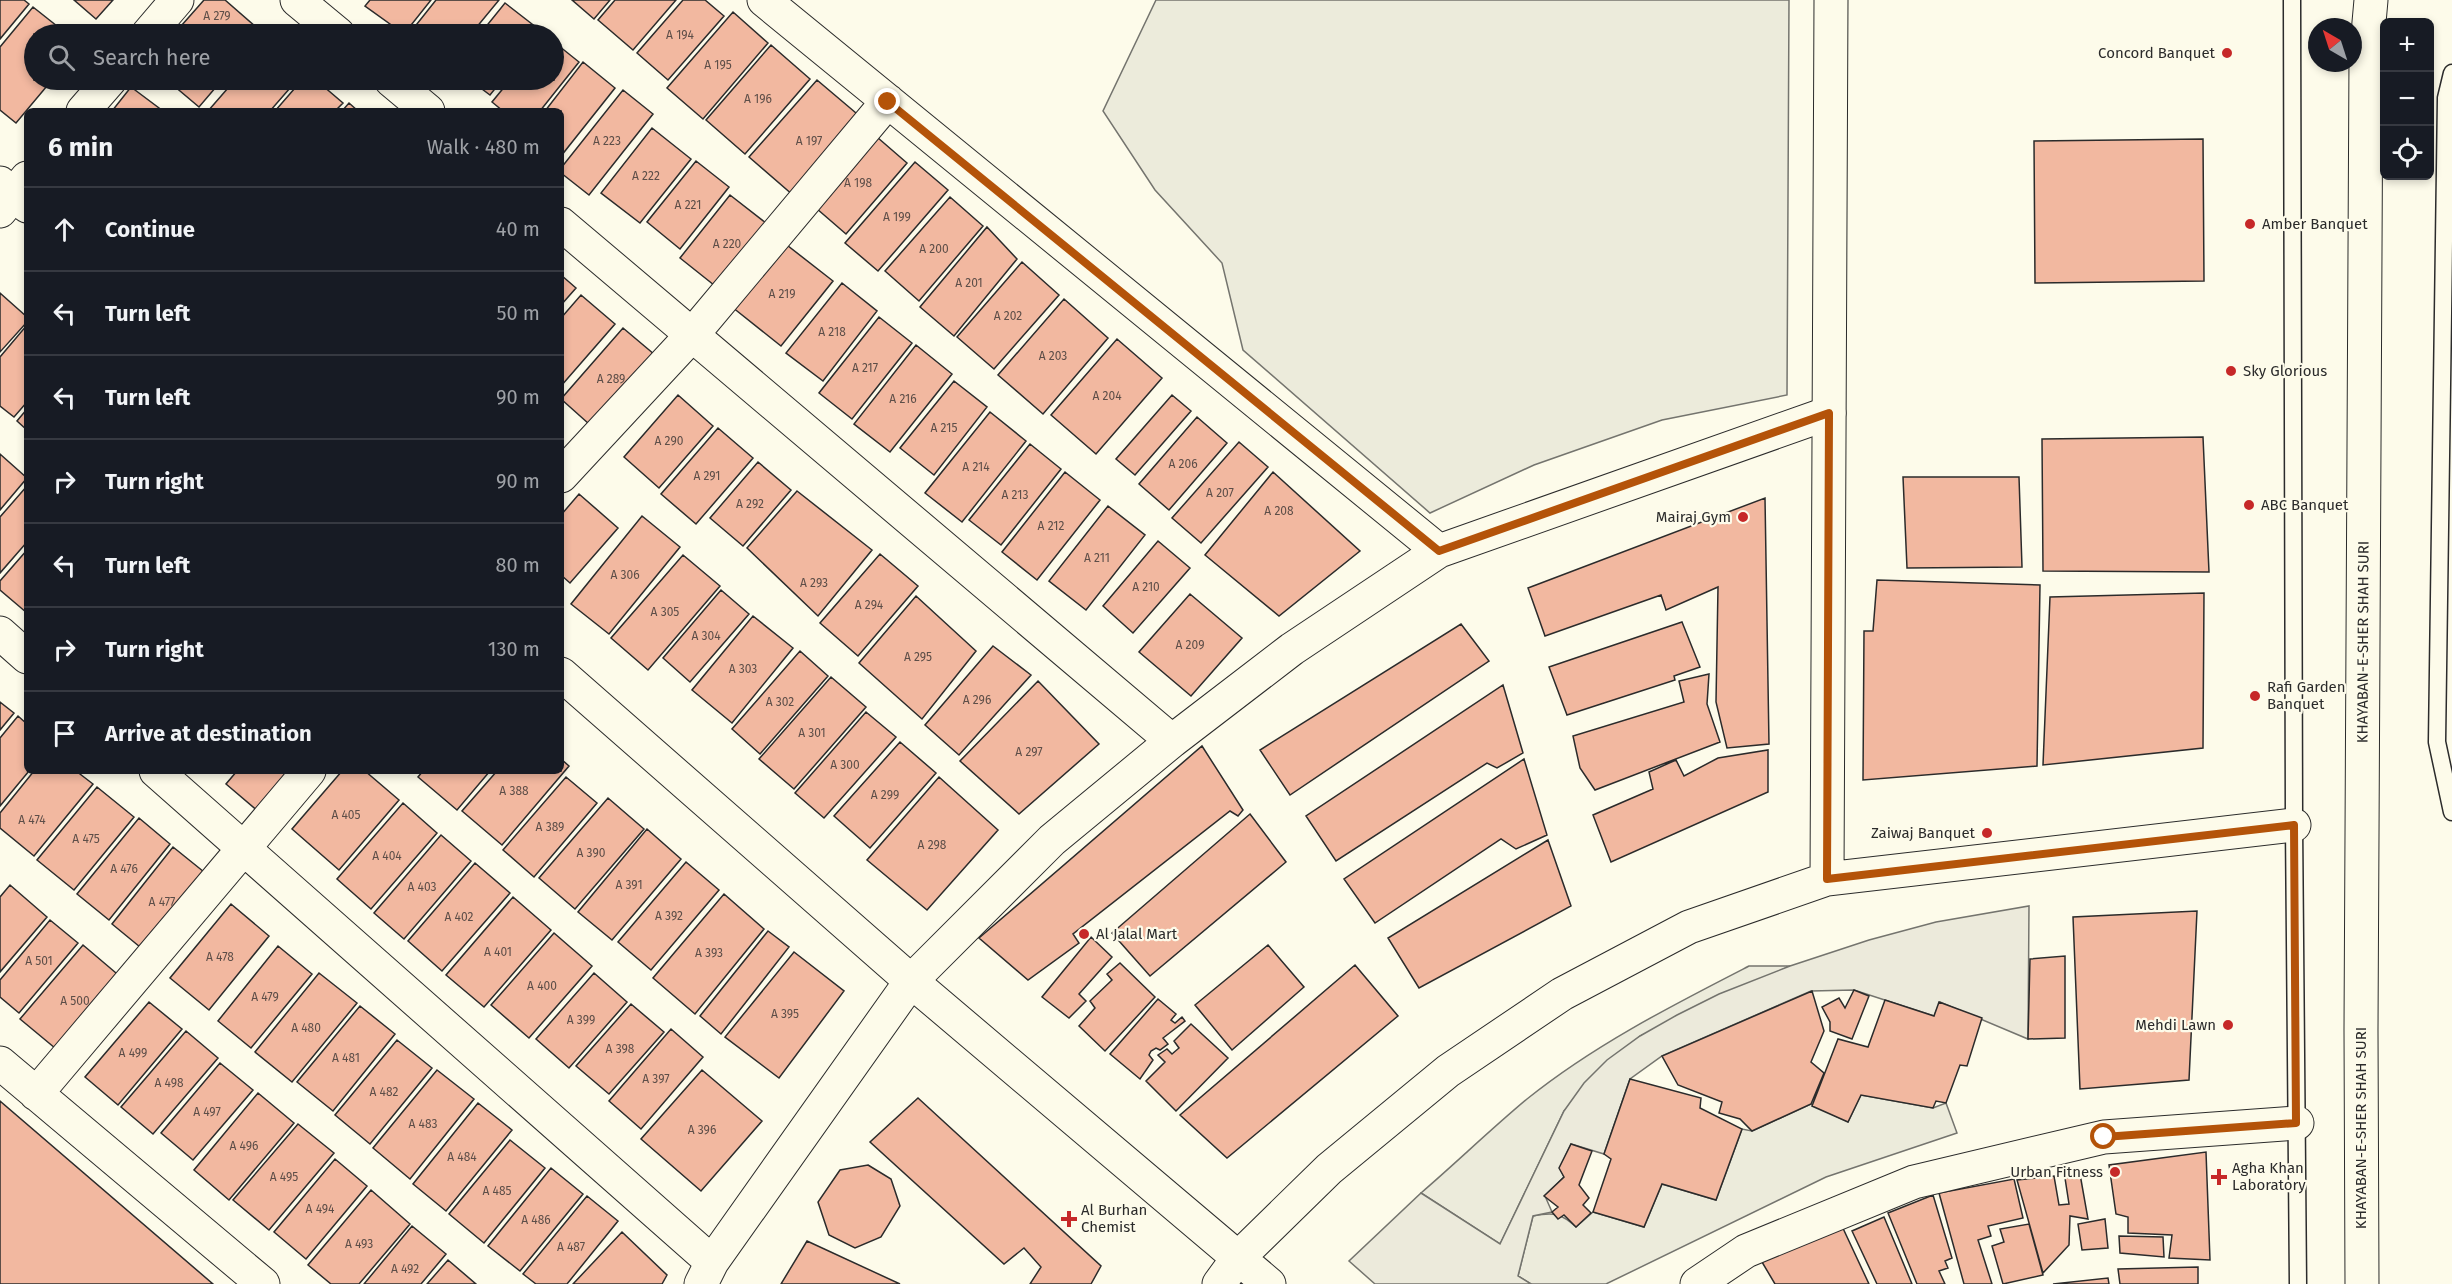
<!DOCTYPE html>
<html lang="en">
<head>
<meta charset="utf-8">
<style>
  :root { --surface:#171b24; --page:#242831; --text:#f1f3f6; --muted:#9ea1a6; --line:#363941 }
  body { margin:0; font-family:"Fira Sans",sans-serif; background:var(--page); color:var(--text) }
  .controls { position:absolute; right:18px; top:18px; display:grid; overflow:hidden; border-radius:9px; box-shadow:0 3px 9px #0003 }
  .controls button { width:54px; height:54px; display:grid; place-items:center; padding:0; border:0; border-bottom:2px solid var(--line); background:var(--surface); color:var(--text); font:30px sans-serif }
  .compass { position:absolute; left:2308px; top:18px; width:54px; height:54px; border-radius:50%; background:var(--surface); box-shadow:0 3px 9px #0003; rotate:321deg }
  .stop { position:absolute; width:18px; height:18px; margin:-14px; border:4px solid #b45309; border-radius:50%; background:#fff }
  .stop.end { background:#b45309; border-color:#fff; box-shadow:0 2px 6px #0008 }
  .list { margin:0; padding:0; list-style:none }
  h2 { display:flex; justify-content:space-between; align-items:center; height:78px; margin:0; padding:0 24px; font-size:26px }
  h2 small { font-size:20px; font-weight:400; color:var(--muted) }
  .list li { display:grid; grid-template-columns:39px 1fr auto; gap:18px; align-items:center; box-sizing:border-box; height:84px; padding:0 24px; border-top:2px solid var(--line) }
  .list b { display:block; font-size:22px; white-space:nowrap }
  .list em { font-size:20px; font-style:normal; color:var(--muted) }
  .icon { flex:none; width:33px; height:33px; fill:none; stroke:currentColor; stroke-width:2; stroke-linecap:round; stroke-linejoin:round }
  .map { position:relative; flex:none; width:2452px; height:1284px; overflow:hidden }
  .search { position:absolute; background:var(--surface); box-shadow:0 3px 9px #0003; left:24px; top:24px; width:540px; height:66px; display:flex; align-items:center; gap:15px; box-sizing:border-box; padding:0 21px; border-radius:33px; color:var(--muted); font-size:22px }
  .panel { position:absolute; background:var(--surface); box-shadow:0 3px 9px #0003; left:24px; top:108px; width:540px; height:666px; border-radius:9px }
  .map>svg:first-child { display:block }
  .green { fill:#ecebdb; stroke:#74746e; stroke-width:1.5 }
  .parking { fill:#eceadb; stroke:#74746e; stroke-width:1.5 }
  .building { fill:#f2b8a0; stroke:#2b2b2b; stroke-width:1.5 }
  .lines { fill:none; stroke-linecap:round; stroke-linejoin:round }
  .lane-casing { stroke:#2b2b2b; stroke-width:19 }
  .street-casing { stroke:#2b2b2b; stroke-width:35 }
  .secondary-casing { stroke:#2b2b2b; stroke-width:35 }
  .primary-casing { stroke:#2b2b2b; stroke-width:35 }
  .lane { stroke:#fdfbea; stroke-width:16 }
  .street { stroke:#fdfbea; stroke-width:33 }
  .secondary { stroke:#fdfbea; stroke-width:33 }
  .primary { stroke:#fdfbea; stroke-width:33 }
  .route { stroke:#b45309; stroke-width:8 }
  .poi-dot { fill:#c62828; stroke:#fdfbea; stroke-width:2 }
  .labels { text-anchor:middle; stroke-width:4.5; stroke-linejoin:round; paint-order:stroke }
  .number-label { font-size:12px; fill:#5d4e48 }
  .poi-label { font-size:15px; fill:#2b2b2b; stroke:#fdfbea; text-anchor:start }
  .street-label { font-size:15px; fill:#2b2b2b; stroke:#fdfbea }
</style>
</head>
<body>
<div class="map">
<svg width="2452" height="1284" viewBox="0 0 2452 1284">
  <rect width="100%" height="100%" fill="#fdfbea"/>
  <path class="green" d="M1156,0h633l-2,395 -125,25 -128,45 -104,48 -187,-163 -21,-87 -67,-73 -52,-79z
    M1749,966h41l-150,70 -76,75 -64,133 -79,-51c36,-31 70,-64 106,-94 67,-54 146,-94 222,-133z
    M1861,1095l72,13 13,-5 11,30 -131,44 -220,107h-75l-13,-8 15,-60c20,-4 28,-3 43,11l17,-15 51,15 18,-43 54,16 26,-71 10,2 59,-27 37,18z"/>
  <path class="parking" d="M2029,906l-1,133 -88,-37 -6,14 -80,-26 -43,1 -149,65 -32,23 -26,75 -33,-10 -11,24 4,9 -19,19 7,16 -19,4 -15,60 13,8h-156l-26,-23 72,-68 79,51 64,-133 20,-28 23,-23 33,-24 37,-21 42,-21 71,-28 79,-26 67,-18z"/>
  <path class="building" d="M0,0h24l5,4 -29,35z
    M74,0h39l-17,19z
    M204,0h21l38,33 -89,1z
    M370,0h61l-27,34 -39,-28z
    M436,0h63l-28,34h-62z
    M572,0h38l-16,19z
    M615,0h61l-43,50 -35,-30z
    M683,0h22l19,16 -56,64 -31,-27z
    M505,3l36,28 -3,3h-58z
    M33,7l34,27h-33v46h18l-36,43 -16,-13v-63z
    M733,12l35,31 -65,76 -36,-31z
    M554,42l25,20 -39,49h-37l-11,-9 18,-22h44z
    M771,45l39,34 -65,75 -39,-34z
    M583,62l32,26 -54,68v-45h-16z
    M167,80h55l-23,27z
    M235,80h62l-27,31h-62z
    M302,80h14l27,23 -8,8h-60z
    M470,80h32l-12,15z
    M817,80l52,44 -68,78 -52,-45z
    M131,87l32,24h-51z
    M623,90l30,24 -64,81 -28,-22v-5z
    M349,103l9,8h-16z
    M652,128l39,31 -51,64 -39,-30z
    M870,131l37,32 -61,71 -37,-32z
    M2203,139l1,142 -169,2 -1,-142z
    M696,161l33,26 -49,62 -33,-27z
    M915,162l33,28 -70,81 -33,-28z
    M730,195l45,35 -51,63 -44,-35z
    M950,197l33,29 -64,75 -34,-30z
    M987,227l30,32 -63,77 -34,-29z
    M783,242l50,39 -52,65 -49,-39z
    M1022,262l37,33 -65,74 -37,-32z
    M561,275l15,13 -15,17z
    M842,283l35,28 -54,70 -37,-28z
    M0,293l27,24v5l-27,30z
    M581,295l34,29 -54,62v-68z
    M1064,299l44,39 -65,76 -45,-39z
    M879,317l33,26 -60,76 -33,-26z
    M27,325v77l-13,15 -14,-11v-49z
    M623,328l38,32 -63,72 -37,-33z
    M1117,339l45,39 -66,76 -45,-39z
    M916,345l36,29 -62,78 -36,-28z
    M954,381l33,26 -53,68 -34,-27z
    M678,395l35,31 -54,62 -35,-31z
    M1172,395l19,16 -56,64 -19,-16z
    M27,409v21l-10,-9z
    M990,412l36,29 -64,81 -37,-29z
    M1197,417l30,26 -58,67 -30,-26z
    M718,428l35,30 -57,66 -35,-30z
    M2203,437l6,135 -166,-1 -1,-132z
    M1239,442l29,25 -67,76 -29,-25z
    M1030,444l31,25 -60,76 -32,-25z
    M0,454l27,24 -27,32z
    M758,462l33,28 -48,56 -33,-28z
    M1065,472l35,28 -63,80 -35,-28z
    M1273,472l87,79 -81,65 -74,-61z
    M1903,477h116l3,90 -115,1z
    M27,486v56l-27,31v-56z
    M797,491l75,59 -54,66 -71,-68z
    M579,494l39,34 -48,55 -9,-8v-60z
    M1765,498l4,246 -42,4 -11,-46 2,-115 -52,23 -5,-15 -116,41 -17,-48z
    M1108,506l37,29 -59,75 -37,-29z
    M642,516l38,31 -71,87 -38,-30z
    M1158,541l32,27 -57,65 -30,-27z
    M27,550v63l-27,-23v-9z
    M880,554l38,32 -60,70 -38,-33z
    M683,555l37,31 -72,84 -37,-32z
    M1877,580l163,5 -3,181 -174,14 1,-149h9z
    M721,590l28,24 -59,68 -27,-24z
    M2204,593l-1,155 -160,17 7,-168z
    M1190,594l52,44 -51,58 -52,-44z
    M916,596l60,55 -54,68 -63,-56z
    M753,616l40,32 -61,75 -40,-33z
    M1682,622l18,45 -26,9 1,4 -108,35 -18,-48z
    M1461,624l28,37 -199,134 -30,-45z
    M993,646l38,29 -72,80 -34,-30z
    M800,651l28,25 -68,78 -28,-25z
    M1709,674l-2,30 13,38 -125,48 -15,-22 -7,-32 111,-34 -5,-21z
    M831,677l35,30 -72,82 -35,-30z
    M1038,681l61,63 -80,70 -59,-53z
    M1503,685l20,68 -26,15 -10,-5 -151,98 -30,-45z
    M0,702l14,11 -14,17z
    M866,712l30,25 -72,81 -29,-25z
    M18,716l9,8 2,47 -29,35v-68z
    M900,742l36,31 -66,75 -36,-32z
    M1202,746l41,64 -5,6 -8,-5 -157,123 6,9 -51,37 -49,-42z
    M1768,750v42l-157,70 -18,-47 60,-26 -4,-17 27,-12 8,16 34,-18z
    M561,759l8,7 -67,79 -40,-34 35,-40h64z
    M1524,759l23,76 -31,14 -15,-10 -126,84 -31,-44z
    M34,771h42l17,13 -59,72 -34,-28v-15z
    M237,771h71l-41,48 -41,-35z
    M342,771h23l34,29 -60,70 -47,-41z
    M423,771h67l-33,39 -39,-33z
    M566,777l31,26 -63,74 -31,-27z
    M939,777l59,53 -71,80 -60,-50z
    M97,787l37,30 -60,73 -37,-30z
    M608,798l36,31 -69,80 -36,-31z
    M403,803l34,30 -66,76 -34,-30z
    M1250,814l36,48 -136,114 -38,-43z
    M139,818l31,26 -61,76 -32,-26z
    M647,829l34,30 -69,81 -34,-28z
    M441,835l30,26 -67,78 -30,-26z
    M1548,840l23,66 -152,82 -31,-50z
    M173,847l41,33 -63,76 -39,-32z
    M686,862l33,28 -68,80 -33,-28z
    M475,863l35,30 -68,78 -34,-30z
    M10,885l37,32 -47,55v-75z
    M724,894l40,35 -69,85 -42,-36z
    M513,897l38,33 -67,77 -38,-32z
    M231,904l38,32 -60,74 -39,-32z
    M2197,911l-8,169 -109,9 -7,-172z
    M50,920l28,23 -59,70 -19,-16v-17z
    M768,931l21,16 -68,87 -21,-18z
    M554,933l38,33 -63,72 -38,-33z
    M1091,937l21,20 -33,37 7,7 -17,17 -27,-21z
    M83,945l46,39 -62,74 -47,-39z
    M1268,945l36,42 -72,63 -37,-45z
    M278,946l34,28 -61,74 -33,-27z
    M794,952l50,39 -65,87 -54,-41z
    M2065,956v82l-37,1 2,-80z
    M1120,963l35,34 -50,54 -26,-25 16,-18 -5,-7 22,-21 -5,-6z
    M1355,965l43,51 -171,142 -47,-43z
    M319,973l38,30 -65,79 -37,-30z
    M594,973l33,29 -58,66 -33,-29z
    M1854,990l15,6 -17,43 -22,-8v-9l-8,-15 17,-9 6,10z
    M1812,991l12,40 -13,31 13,11 -13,31 -59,27 -12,-12 -21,-6 3,-11 -44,-17 -16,-29z
    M1158,999l18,15 -5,6 4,3 7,-6 3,4 -22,17 5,6 -8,6 -4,-2 -5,3 -2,4 4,5 -13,19 -30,-25z
    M1885,1000l49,16 5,-14 43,16 -15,48 -7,-1 -14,38 -10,-2 -3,7 -72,-13 -13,27 -36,-16 26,-67 30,8z
    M149,1002l33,27 -64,76 -33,-28z
    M631,1004l33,28 -55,62 -33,-28z
    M360,1006l35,28 -62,77 -36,-29z
    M1191,1024l37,34 -52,53 -30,-30 19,-19 -7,-7 9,-6 5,5 7,-6 -5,-7z
    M671,1029l32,28 -62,72 -32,-28z
    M186,1031l32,27 -65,76 -32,-27z
    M397,1040l35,28 -62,76 -35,-29z
    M220,1063l33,27 -60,70 -32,-27z
    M437,1070l37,29 -64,80 -37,-31z
    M702,1070l60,51 -61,70 -60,-52z
    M1630,1079l71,19 -1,10 42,21 -26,71 -54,-16 -18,43 -51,-15 18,-53 -7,-5z
    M258,1093l36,30 -65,77 -35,-30z
    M918,1098l183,168 -10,18h-61l11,-17 -17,-19 -20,16 -134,-122z
    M0,1101l213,183h-213z
    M478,1103l34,27 -66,81 -33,-27z
    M298,1124l36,29 -65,77 -36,-30z
    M510,1140l35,28 -61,75 -35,-29z
    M1571,1144l21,7 -13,34 10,13 -6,7 8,8 -15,14 -12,-12 -6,4 -6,-7 6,-5 -14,-11 20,-19 -5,-9z
    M2206,1152l4,108 -41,-2 3,-23 -44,-2v-16l-12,-3 -7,-49z
    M335,1159l32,27 -61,73 -32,-27z
    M868,1165l23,14 9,27 -19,31 -26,11 -26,-13 -11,-33 22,-32z
    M551,1168l32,26 -63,77 -32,-25z
    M2080,1174l8,45 -18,-3 -1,29 -26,28 -26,-93 37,-4 5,29 10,-1 -4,-26z
    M2014,1179l9,39 -35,8 3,10 -13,4 14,44h-28l-25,-91z
    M371,1190l39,34 -51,60h-28l-23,-19z
    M1933,1195l19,63 -7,3 3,7 -9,3 6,13h-28l-29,-71z
    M587,1196l31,25 -51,63h-31l-13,-10z
    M1884,1217l28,67h-35l-25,-53z
    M2105,1219l3,29 -26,2 -4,-26z
    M1841,1224l28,60h-94l-13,-22z
    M2029,1224l14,51 -40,9 -11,-38 12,-4 -4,-13z
    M412,1226l34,28 -25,30h-57z
    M622,1232l45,43 -5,9h-89z
    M2119,1236l44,1 1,20 -44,-4z
    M807,1241l93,43h-119z
    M448,1260l28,24h-49z
    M2198,1267v17h-78l-2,-15z
    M2108,1278l1,6h-56z"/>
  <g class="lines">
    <g class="lane-casing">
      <path id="lane" d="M2292,0l2,825 4,459
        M2452,73l-6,25 -9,644 15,70"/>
    </g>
    <g class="street-casing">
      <path id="street" d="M297,0l41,34
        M764,0l675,551
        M148,34l29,-34
        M391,80l37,31
        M83,111l27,-31
        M0,211l27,-33
        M561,224l611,517
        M561,476l131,-141 196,-234
        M0,633l27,24
        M156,771l556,491
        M0,1063l263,221
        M36,1094l273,-323
        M701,1284l11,-22 199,-281 141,-141 120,-99 120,-92 147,-98 390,-138
        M1697,1284l49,-33 168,-69 190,-45 193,-14"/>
    </g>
    <g class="secondary-casing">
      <path id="secondary" d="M0,183l27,23
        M561,674l350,307 358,303
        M1827,879l4,-879
        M1219,1284l19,-26 91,-89 119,-98 114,-77 127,-67 138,-48 467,-54"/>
    </g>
    <g class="primary-casing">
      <g id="primary">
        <path id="s1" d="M2362,1284l-1,-254 5,-974 5,-56"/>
      </g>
    </g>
    <use href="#lane" class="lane"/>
    <use href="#street" class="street"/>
    <use href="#secondary" class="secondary"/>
    <use href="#primary" class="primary"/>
  </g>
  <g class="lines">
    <path class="route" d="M888,102l551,449 390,-138 -2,466 467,-54 2,298 -192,14"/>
  </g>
  <g class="poi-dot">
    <circle cx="2227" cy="53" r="6"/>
    <circle cx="2250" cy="224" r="6"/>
    <circle cx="2231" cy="371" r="6"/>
    <circle cx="2249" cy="505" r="6"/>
    <circle cx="1743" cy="517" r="6"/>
    <circle cx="2255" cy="696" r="6"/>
    <circle cx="1987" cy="833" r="6"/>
    <circle cx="1084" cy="934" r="6"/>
    <circle cx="2228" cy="1025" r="6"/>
    <circle cx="2115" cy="1172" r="6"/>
    <path d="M2216 1168h6v6h6v6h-6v6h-6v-6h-6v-6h6z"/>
    <path d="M1066 1210h6v6h6v6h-6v6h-6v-6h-6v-6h6z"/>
  </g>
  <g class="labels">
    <g class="number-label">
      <text x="217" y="20">A 279</text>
      <text x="680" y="39">A 194</text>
      <text x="718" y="69">A 195</text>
      <text x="758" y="103">A 196</text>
      <text x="607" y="145">A 223</text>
      <text x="809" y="145">A 197</text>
      <text x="646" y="180">A 222</text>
      <text x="858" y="187">A 198</text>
      <text x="688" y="209">A 221</text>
      <text x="897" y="221">A 199</text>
      <text x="727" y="248">A 220</text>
      <text x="934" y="253">A 200</text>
      <text x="969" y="287">A 201</text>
      <text x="782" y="298">A 219</text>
      <text x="1008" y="320">A 202</text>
      <text x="832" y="336">A 218</text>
      <text x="1053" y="360">A 203</text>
      <text x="865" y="372">A 217</text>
      <text x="611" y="383">A 289</text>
      <text x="1107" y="400">A 204</text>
      <text x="903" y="403">A 216</text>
      <text x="944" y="432">A 215</text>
      <text x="669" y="445">A 290</text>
      <text x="1183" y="468">A 206</text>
      <text x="976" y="471">A 214</text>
      <text x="707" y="480">A 291</text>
      <text x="1220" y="497">A 207</text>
      <text x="1015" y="499">A 213</text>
      <text x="750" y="508">A 292</text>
      <text x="1279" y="515">A 208</text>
      <text x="1051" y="530">A 212</text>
      <text x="1097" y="562">A 211</text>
      <text x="625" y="579">A 306</text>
      <text x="814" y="587">A 293</text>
      <text x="1146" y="591">A 210</text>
      <text x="869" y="609">A 294</text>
      <text x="665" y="616">A 305</text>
      <text x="706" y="640">A 304</text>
      <text x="1190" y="649">A 209</text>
      <text x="918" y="661">A 295</text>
      <text x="743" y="673">A 303</text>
      <text x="977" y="704">A 296</text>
      <text x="780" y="706">A 302</text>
      <text x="812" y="737">A 301</text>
      <text x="1029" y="756">A 297</text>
      <text x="845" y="769">A 300</text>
      <text x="514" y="795">A 388</text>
      <text x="885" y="799">A 299</text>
      <text x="346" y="819">A 405</text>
      <text x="32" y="824">A 474</text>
      <text x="550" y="831">A 389</text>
      <text x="86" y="843">A 475</text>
      <text x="932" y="849">A 298</text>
      <text x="591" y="857">A 390</text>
      <text x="387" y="860">A 404</text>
      <text x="124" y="873">A 476</text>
      <text x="629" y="889">A 391</text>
      <text x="422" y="891">A 403</text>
      <text x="162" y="906">A 477</text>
      <text x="669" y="920">A 392</text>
      <text x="459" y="921">A 402</text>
      <text x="498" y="956">A 401</text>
      <text x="709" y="957">A 393</text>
      <text x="220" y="961">A 478</text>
      <text x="39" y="965">A 501</text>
      <text x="542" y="990">A 400</text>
      <text x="265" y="1001">A 479</text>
      <text x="75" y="1005">A 500</text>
      <text x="785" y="1018">A 395</text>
      <text x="581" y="1024">A 399</text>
      <text x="306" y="1032">A 480</text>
      <text x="620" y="1053">A 398</text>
      <text x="133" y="1057">A 499</text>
      <text x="346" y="1062">A 481</text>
      <text x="656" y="1083">A 397</text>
      <text x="169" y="1087">A 498</text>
      <text x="384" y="1096">A 482</text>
      <text x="207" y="1116">A 497</text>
      <text x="423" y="1128">A 483</text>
      <text x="702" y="1134">A 396</text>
      <text x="244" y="1150">A 496</text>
      <text x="462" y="1161">A 484</text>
      <text x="284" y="1181">A 495</text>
      <text x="497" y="1195">A 485</text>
      <text x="320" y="1213">A 494</text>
      <text x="536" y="1224">A 486</text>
      <text x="359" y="1248">A 493</text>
      <text x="571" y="1251">A 487</text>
      <text x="405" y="1273">A 492</text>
    </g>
    <g class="poi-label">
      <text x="2215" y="58" text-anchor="end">Concord Banquet</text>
      <text x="2262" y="229">Amber Banquet</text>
      <text x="2243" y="376">Sky Glorious</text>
      <text x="2261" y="510">ABC Banquet</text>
      <text x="1731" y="522" text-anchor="end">Mairaj Gym</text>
      <text x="2267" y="692">Rafi Garden<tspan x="2267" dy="17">Banquet</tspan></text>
      <text x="1975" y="838" text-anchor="end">Zaiwaj Banquet</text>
      <text x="1096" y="939">Al Jalal Mart</text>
      <text x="2216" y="1030" text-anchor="end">Mehdi Lawn</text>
      <text x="2232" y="1173">Agha Khan<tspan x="2232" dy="17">Laboratory</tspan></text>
      <text x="2103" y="1177" text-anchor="end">Urban Fitness</text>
      <text x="1081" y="1215">Al Burhan<tspan x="1081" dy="17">Chemist</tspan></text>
    </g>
    <g class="street-label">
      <text dy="5" stroke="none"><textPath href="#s1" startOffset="642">KHAYABAN-E-SHER SHAH SURI</textPath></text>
      <text transform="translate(2361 1128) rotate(-90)" y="5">KHAYABAN-E-SHER SHAH SURI</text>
    </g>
  </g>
</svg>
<div class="controls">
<button>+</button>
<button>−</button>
<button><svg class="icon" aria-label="locate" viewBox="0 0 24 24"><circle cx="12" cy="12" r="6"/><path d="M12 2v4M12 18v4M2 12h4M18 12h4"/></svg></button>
</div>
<svg class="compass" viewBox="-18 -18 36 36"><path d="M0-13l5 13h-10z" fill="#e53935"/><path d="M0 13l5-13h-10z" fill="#9ea1a6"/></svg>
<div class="stop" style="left:2104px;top:1137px"></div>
<div class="stop end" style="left:888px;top:102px"></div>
<div class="search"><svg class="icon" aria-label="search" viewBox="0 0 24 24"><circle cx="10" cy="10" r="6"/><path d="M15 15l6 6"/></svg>Search here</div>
<section class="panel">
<h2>6 min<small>Walk · 480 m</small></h2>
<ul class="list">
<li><svg class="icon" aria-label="ahead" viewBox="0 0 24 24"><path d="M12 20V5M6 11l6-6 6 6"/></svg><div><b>Continue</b></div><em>40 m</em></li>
<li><svg class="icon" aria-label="left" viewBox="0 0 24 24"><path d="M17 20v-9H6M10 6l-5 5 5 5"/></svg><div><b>Turn left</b></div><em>50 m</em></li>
<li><svg class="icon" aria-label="left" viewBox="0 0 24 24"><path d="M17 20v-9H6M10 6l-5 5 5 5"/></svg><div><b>Turn left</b></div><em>90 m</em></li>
<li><svg class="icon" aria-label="right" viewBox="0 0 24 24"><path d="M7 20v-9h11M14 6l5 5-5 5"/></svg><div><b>Turn right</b></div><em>90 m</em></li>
<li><svg class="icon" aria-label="left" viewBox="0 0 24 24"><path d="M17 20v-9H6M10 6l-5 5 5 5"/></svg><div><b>Turn left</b></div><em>80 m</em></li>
<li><svg class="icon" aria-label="right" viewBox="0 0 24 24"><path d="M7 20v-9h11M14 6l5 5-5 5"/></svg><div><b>Turn right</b></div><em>130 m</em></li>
<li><svg class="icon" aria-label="arrive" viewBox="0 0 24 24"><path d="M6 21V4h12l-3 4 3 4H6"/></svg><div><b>Arrive at destination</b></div></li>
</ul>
</section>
</div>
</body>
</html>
